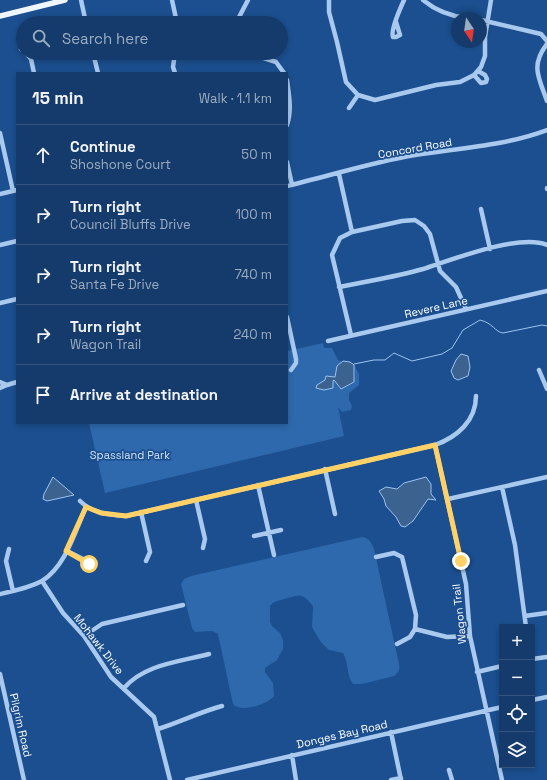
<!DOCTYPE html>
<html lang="en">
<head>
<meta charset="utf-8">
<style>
  :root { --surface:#143b6b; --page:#1d4271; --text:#f1f3f6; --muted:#9dadc1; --line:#33557e }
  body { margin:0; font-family:"Space Grotesk",sans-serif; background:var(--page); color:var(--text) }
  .controls { position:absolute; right:12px; bottom:12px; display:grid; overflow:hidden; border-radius:0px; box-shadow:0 2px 6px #0003 }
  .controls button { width:36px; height:36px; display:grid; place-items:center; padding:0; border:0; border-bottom:1px solid var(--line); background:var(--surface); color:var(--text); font:20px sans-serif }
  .compass { position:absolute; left:451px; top:12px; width:36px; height:36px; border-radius:50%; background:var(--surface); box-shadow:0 2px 6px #0003; rotate:167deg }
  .stop { position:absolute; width:12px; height:12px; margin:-9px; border:3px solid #ffd166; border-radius:50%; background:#fff }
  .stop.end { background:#ffd166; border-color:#fff; box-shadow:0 1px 4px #0008 }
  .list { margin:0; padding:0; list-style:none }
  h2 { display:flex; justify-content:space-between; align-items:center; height:52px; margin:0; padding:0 16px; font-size:17px }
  h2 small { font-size:13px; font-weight:400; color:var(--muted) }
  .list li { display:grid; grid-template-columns:26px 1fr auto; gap:12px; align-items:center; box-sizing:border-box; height:60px; padding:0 16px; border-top:1px solid var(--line) }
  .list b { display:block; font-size:15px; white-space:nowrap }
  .list p { margin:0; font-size:13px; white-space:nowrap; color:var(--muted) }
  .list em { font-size:13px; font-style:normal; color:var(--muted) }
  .icon { flex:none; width:22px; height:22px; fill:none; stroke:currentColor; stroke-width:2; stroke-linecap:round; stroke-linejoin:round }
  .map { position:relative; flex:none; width:547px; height:780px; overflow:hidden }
  .search { position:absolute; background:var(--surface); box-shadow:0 2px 6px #0003; left:16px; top:16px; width:272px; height:44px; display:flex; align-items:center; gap:10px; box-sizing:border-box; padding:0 14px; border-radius:22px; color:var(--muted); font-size:15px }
  .panel { position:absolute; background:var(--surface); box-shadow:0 2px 6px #0003; left:16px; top:72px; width:272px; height:352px; border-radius:0px }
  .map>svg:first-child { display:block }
  .green { fill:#2e69ad }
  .water { fill:#3c6290; stroke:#9cc4f0 }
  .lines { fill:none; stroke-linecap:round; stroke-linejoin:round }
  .stream { stroke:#9cc4f0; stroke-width:1 }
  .minor { stroke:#a9c9ee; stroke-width:4.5 }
  .major { stroke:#f0f6ff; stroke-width:5.5 }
  .route { stroke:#ffd166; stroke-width:5 }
  .labels { text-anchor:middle; stroke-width:3.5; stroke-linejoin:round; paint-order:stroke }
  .street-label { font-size:11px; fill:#fff; stroke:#1b4f8f }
  .park-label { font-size:11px; fill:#cfe3fa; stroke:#1b4f8f }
</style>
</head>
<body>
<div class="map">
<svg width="547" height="780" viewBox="0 0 547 780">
  <rect width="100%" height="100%" fill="#1b4f8f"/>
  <path class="green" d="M323,343l1,5h8l6,12 5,2 -6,4 -2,11 -3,-1 1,11v-6l1,-1 6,9 12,-5 3,-8 -1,-11 5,9v11l-10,8v7l3,6 -1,4 -9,2 -4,-5 6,29 -239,57 -16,-70h198v-72z
    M362,537c7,1 9,5 12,12l25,115c1,6 0,8 -5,12l-32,8h-9c-7,-9 -4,-21 -10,-31l-14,-3 -9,-9 -8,-14 1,-21c-11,-14 -13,-11 -29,-7 -6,2 -10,2 -14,7v16l2,4 8,7 3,7v9l-6,11 -12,8v4l8,11 1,13c-7,9 -34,17 -41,8l-15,-70 -6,-3 -17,1 -3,-4 -11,-44 3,-5 7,-3z"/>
  <path class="water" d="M461,354l7,2 2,11 -2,9 -10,4 -4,-2 -3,-7 5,-11z
    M343,361l7,1 4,3v17l-13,7 -7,-9 -1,1v7l-9,2 -8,-2 1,-3 8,-5 1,-4 9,1 2,-11z
    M53,477l21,18 -27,6 -4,-2 1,-5z
    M426,477l5,7v10l5,6 -8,-1 -15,22 -8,6 -4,-1 -5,-9 -10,-11 -2,-7 -5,-8 7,-4 11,2 7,-6z"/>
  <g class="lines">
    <path class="stream" d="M354,364l20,-4h11l9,-7 18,8 30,-7 10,-6 11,-18 17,-10c13,3 15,12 23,13l39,-8 5,1"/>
    <path class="minor" d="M81,0l5,23
      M172,0l5,23
      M329,0v12l8,30 9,40 12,13 17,5 61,-15 24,-3 14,-7 7,-8 4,-11v-19l6,-37
      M423,0c12,10 28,16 43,18
      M481,20l60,14 6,7
      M396,22l4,13 -4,2h-3c-3,-7 8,-30 11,-37
      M236,23l12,-23
      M547,44c-17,22 -8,34 0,57
      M21,49l2,1
      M26,53l5,6 3,14
      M93,53l5,20
      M248,53l28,9 8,11
      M175,73l-2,-6 2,-14
      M474,75l7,8 5,-1 1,-3 -2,-4 -7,-4
      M287,80c2,15 5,30 0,45
      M349,108l9,-13
      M0,133l13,58
      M287,162l5,23
      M339,174l13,58
      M287,186c42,-10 86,-24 128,-31 45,-7 89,-9 132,-25
      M547,188v1
      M0,194l17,-4
      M481,209l9,40
      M0,245l17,-4
      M339,287c28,-6 57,-10 84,-18 28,-9 97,-36 124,-24
      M0,303l17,-4
      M287,317l9,42v4l-5,7
      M351,335l-19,-80 8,-17 12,-6 50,-11 13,-1 9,6 6,8 10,37 16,16 10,22
      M328,341l219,-50
      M539,370l8,19
      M0,382l7,3 10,-3
      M0,388l7,-3
      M435,445l31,139 4,52 32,144
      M325,469l10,45
      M258,485l16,70
      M502,487l13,58 11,82
      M448,499l99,-22
      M196,500l9,39 -2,9
      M80,501c12,12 29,14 46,15l309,-71c22,-8 41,-24 41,-49
      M141,512l9,40 -4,9
      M254,536l27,-6
      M9,549l-3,12 7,30
      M67,551l20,10 4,7
      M376,557l18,-4 8,4 14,58 -1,14
      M42,581l21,32 21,23 27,41 43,40 16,63
      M0,594c14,-3 29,-6 42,-13 24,-15 33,-50 44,-74
      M525,616l21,-3
      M84,636l18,-12 81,-19
      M397,644l13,-7 5,-8 32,8 23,-1
      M532,659l15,-2
      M477,672l25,-6
      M0,674l24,106
      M124,688c21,-24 55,-26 85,-34
      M532,700l15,-3
      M158,729c22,-7 42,-17 64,-23
      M391,732l10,48
      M292,755l4,25
      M449,770l3,10
      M187,780l315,-73
      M391,780l10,-2"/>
    <path class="major" d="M0,16l65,-16"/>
  </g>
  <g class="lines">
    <path class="route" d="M89,564l-23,-13 20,-44 15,6 25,3 309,-71 26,116"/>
  </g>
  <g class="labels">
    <g class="street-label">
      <text transform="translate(415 148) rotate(-10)" y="4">Concord Road</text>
      <text transform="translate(436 307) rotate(-13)" y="4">Revere Lane</text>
      <text transform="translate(459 614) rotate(-96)" y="4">Wagon Trail</text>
      <text transform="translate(99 644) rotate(52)" y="4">Mohawk Drive</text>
      <text transform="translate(21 725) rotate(77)" y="4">Pilgrim Road</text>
      <text transform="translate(342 734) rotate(-13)" y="4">Donges Bay Road</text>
    </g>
    <g class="park-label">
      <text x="130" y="459">Spassland Park</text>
    </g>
  </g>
</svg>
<div class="controls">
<button>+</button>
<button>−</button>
<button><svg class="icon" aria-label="locate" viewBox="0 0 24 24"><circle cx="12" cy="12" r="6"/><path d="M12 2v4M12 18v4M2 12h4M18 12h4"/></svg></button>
<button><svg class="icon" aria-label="layers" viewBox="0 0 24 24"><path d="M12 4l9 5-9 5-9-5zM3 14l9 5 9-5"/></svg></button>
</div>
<svg class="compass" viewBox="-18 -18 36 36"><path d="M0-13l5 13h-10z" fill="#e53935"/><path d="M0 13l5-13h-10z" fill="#9dadc1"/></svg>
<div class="stop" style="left:89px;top:564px"></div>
<div class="stop end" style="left:461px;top:561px"></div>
<div class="search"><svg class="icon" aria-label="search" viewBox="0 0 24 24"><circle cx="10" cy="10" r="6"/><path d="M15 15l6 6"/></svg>Search here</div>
<section class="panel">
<h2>15 min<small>Walk · 1.1 km</small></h2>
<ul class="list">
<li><svg class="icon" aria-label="ahead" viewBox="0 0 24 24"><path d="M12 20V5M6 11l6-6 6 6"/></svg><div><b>Continue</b><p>Shoshone Court</p></div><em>50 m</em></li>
<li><svg class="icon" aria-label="right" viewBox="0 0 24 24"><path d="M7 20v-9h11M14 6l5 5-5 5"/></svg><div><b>Turn right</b><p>Council Bluffs Drive</p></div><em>100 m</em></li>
<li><svg class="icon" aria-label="right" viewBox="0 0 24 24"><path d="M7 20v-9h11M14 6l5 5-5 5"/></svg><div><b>Turn right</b><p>Santa Fe Drive</p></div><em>740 m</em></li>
<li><svg class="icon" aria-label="right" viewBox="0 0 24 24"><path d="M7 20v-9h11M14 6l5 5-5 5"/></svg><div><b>Turn right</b><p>Wagon Trail</p></div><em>240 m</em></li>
<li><svg class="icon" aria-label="arrive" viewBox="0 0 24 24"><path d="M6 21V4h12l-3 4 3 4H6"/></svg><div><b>Arrive at destination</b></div></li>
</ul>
</section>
</div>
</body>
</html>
